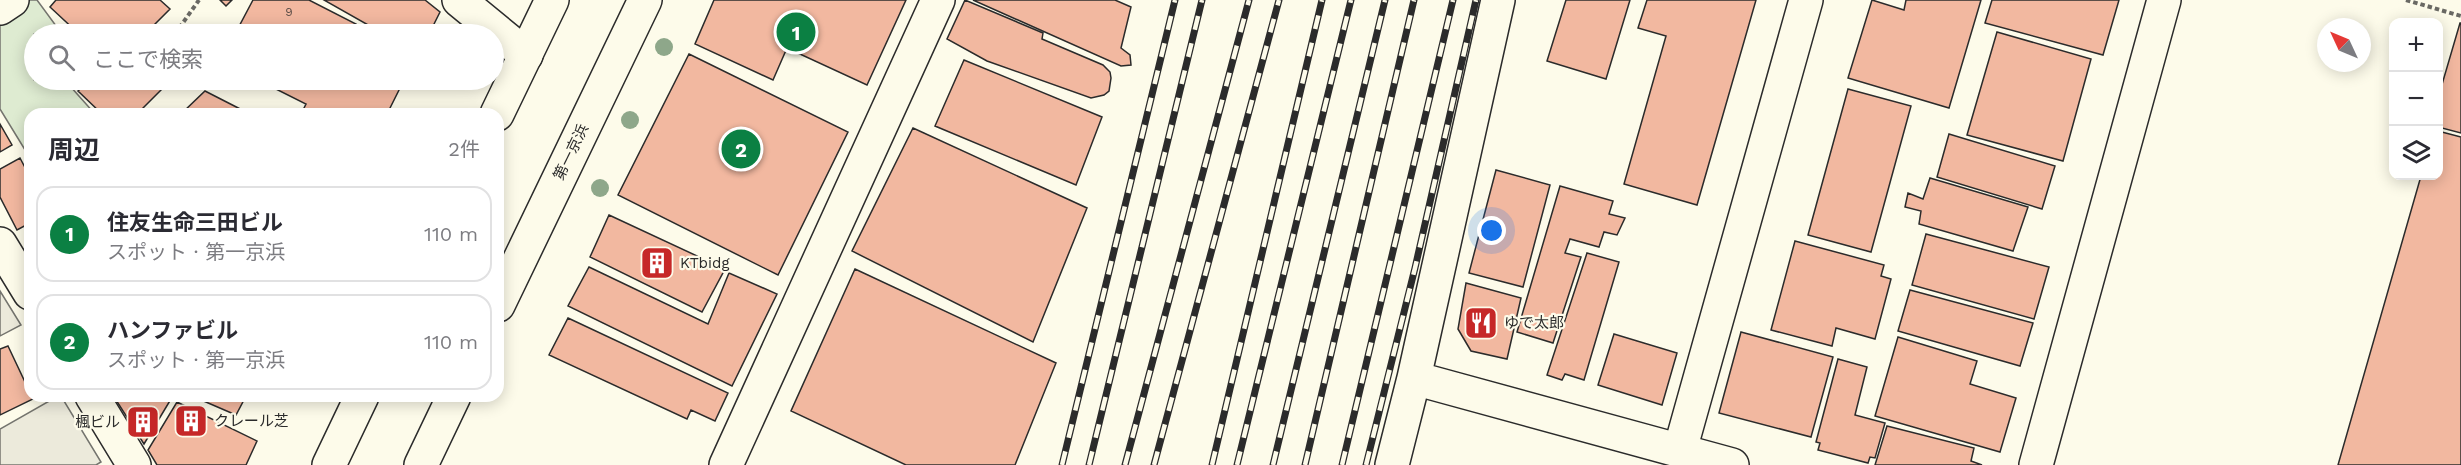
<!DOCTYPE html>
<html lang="ja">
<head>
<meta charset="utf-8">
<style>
  :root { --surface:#fff; --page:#f2f2f3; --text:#2b2b33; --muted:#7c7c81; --line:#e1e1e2; --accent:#0b8043 }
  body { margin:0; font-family:"Work Sans","Noto Sans JP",sans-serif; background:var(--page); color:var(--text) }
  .controls { position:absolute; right:18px; top:18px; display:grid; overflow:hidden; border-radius:12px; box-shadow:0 3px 15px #0003 }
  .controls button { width:54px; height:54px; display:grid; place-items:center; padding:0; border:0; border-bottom:2px solid var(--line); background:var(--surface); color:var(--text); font:30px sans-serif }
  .compass { position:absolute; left:2317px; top:18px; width:54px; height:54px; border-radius:50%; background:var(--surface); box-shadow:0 3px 15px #0003; rotate:314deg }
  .you { position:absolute; left:1492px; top:231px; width:21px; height:21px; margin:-15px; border:4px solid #fff; border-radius:50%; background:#1a73e8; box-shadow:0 0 0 9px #1a73e833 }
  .badge { display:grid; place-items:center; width:39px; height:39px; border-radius:50%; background:var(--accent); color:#fff; font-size:20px; font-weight:700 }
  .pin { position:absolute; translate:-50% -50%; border:3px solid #fff; box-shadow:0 2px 6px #0006 }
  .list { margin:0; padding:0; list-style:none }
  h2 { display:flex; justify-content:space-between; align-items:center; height:78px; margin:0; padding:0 24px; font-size:26px }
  h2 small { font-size:20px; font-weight:400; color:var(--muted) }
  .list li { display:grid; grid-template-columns:39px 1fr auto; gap:18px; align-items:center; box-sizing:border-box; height:96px; margin:0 12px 12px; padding:0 12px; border:2px solid var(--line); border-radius:18px }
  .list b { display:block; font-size:22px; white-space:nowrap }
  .list p { margin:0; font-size:20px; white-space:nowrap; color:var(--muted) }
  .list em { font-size:20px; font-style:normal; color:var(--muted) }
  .icon { flex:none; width:33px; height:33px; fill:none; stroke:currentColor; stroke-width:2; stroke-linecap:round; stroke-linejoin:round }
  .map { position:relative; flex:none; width:2461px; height:465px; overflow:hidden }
  .search { position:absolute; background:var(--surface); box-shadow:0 3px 15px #0003; left:24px; top:24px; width:480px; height:66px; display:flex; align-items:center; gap:15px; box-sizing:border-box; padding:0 21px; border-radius:33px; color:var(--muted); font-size:22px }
  .panel { position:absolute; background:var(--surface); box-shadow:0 3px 15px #0003; left:24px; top:108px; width:480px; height:294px; border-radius:18px }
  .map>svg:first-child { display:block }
  .green { fill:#deebd1; stroke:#74746e; stroke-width:1.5 }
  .parking { fill:#eceadb; stroke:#74746e; stroke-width:1.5 }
  .building { fill:#f2b8a0; stroke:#2b2b2b; stroke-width:1.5 }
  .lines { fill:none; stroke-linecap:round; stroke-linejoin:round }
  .street-casing { stroke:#2b2b2b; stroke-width:36 }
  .secondary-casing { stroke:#2b2b2b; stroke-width:36 }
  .highway-casing { stroke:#2b2b2b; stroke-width:36 }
  .path { stroke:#6a6964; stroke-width:4; stroke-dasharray:4.5 3; stroke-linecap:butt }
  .street { stroke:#fdfbea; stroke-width:33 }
  .secondary { stroke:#fdfbea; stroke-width:33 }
  .highway { stroke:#fdfbea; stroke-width:33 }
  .rail-casing { stroke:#2b2b2b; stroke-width:7 }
  .rail { stroke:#fdfbea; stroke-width:4.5; stroke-dasharray:14; stroke-linecap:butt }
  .tree { fill:#8ea78a }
  .labels { text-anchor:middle; stroke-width:4.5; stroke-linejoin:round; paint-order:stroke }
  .number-label { font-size:12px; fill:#5d4e48 }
  .street-label { font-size:15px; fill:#2b2b2b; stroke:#fdfbea }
  .poi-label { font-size:15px; fill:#2b2b2b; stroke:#fdfbea; text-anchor:start }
</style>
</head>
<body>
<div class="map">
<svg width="2461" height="465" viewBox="0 0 2461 465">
  <rect width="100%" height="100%" fill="#fdfbea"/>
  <path class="green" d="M24,0h13l25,34h-28v46h43l-7,6 25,28h-65v44l-30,-49v-93z"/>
  <path class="parking" d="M0,291l21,34 -21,11z
    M58,396h3l40,66 -5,3h-96v-36z"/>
  <path class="building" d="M56,0h104l10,9 -25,25h-6l-10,-9 -9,9h-41l-29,-27z
    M220,0h12l-6,6z
    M253,0h56l47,24 -5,10h-116z
    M324,0h101l15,12 -11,22h-45z
    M714,0h192l-39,85 -80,-37 -14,32 -78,-36z
    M965,0l78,33 -1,6 61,26 7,7 1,6 -2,13 -5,4 -13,3 -104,-37 -40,-22z
    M973,0h142l16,7 -10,41 9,7 1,10 -10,1z
    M1566,0h64l-24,79 -59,-18z
    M1647,0h109l-59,205 -73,-21 42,-148 -28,-8z
    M1872,0l32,10 2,-10h75l-32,108 -101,-30z
    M1992,0h127l-16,55 -118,-32z
    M2460,23h1v110l-23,-6v-29z
    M1997,32l94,27 -28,102 -96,-26z
    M689,54l159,78 -70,143 -160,-80z
    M964,60l138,57 -26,68 -141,-59z
    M90,80h81l-34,34h-35l-24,-23z
    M258,80h146l-17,34h-19l-10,-5 -2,5h-55l5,-10z
    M1848,89l63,17 -40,146 -63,-17z
    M205,91l45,23h-69z
    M0,124l12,21 -12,7z
    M913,128l174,80 -54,134 -181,-91z
    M2438,131l23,6v328h-123l83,-289h17z
    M1949,134l106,32 -13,43 -105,-32z
    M20,158l10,19v46l-13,7 -17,-33v-28z
    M1496,170l54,15 -27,102 -54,-14z
    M1930,178l98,29 -15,44 -94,-27 2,-13 -16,-4 3,-14 15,6z
    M1560,186l53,15 -4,13 16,4 -8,17 -13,-3 -5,15 -29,-8 -5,14 16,4 -28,86 -36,-11z
    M609,215l116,54 -23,43 -112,-55z
    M1926,234l123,33 -15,52 -122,-34z
    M1795,241l89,24 -3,11 10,3 -16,60 -39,-11 -4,18 -61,-16z
    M1587,253l32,9 -35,118 -19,-6 -3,6 -15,-5z
    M589,267l119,57 21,-51 48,21 -45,92 -164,-80z
    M855,269l201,94 -41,102h-109l-115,-54z
    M1466,283l55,15 -14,61 -36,-8 -13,-22z
    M1910,290l123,33 -13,43 -122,-35z
    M568,318l160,75 -13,28 -24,-11 -4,9 -138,-64z
    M1741,332l92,25 -22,80 -92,-24z
    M1614,334l63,19 -15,52 -64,-20z
    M1898,337l79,24 -7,23 46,14 -16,54 -125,-36z
    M8,346l25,53 -33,16v-66z
    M1838,359l29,8 -12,48 30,8 -10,35 -5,-1 -2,6 -50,-13 2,-7 -4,-1z
    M118,396h47l6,3 -27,45 -28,-44z
    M192,396h54l-10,19z
    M177,402l80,39 -11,24h-89l-9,-15z
    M1887,426l87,22 -3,13 11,4h-107z"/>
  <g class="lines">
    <g class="street-casing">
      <path id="street" d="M459,0l67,55
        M0,8l12,-8
        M0,244l30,49
        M92,396l42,69
        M1680,450l126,-450
        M726,465l212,-465
        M2036,465l128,-465"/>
    </g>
    <g class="secondary-casing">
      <path id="secondary" d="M1414,378l318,87
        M1392,465l22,-87 84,-378"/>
    </g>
    <g class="highway-casing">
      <path id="highway" d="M497,114l55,-114
        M498,305l147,-305
        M329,465l33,-69
        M421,465l33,-69"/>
    </g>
    <path class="path" d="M2406,0l55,16
      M175,34l24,-34"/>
    <use href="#street" class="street"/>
    <use href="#secondary" class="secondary"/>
    <use href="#highway" class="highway"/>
    <g class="rail-casing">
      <path id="rail" d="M1062,465l113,-465
        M1089,465l113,-465
        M1125,465l124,-465
        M1154,465l125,-465
        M1212,465l110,-465
        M1237,465l114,-465
        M1273,465l112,-465
        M1305,465l109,-465
        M1342,465l111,-465
        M1366,465l49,-197 61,-268"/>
    </g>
    <use href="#rail" class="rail"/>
  </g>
  <g class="tree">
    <circle cx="664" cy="47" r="9"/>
    <circle cx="630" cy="120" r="9"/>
    <circle cx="600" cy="188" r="9"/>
  </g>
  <defs>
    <g id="building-square" transform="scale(1.725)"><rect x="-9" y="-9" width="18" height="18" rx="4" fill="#c62828" stroke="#fdfbea"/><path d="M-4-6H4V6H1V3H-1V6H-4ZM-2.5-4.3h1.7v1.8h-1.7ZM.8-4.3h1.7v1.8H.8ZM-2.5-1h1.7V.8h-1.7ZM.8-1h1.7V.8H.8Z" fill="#fff"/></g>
    <g id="restaurant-square" transform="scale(1.725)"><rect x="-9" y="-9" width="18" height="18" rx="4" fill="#c62828" stroke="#fdfbea"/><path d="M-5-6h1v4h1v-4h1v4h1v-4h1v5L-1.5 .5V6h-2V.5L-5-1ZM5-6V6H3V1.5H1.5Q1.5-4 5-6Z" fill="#fff"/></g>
  </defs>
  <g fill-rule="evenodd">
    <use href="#building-square" x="657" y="263"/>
    <use href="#restaurant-square" x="1481" y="323"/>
    <use href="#building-square" x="191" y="421"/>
    <use href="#building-square" x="143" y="422"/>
  </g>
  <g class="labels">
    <g class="number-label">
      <text x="289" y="16">9</text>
    </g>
    <g class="street-label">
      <text transform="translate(571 152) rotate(-64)" y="5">第一京浜</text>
    </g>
    <g class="poi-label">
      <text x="680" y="268">KTbidg</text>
      <text x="1504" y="328">ゆで太郎</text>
      <text x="214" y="426">クレール芝</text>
      <text x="120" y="427" text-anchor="end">楓ビル</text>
    </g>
  </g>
</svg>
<div class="controls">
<button>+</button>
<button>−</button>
<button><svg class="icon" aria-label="layers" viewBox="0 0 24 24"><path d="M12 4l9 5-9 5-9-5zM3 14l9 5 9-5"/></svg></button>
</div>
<svg class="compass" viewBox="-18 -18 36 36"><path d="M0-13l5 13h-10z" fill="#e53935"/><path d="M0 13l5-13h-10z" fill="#7c7c81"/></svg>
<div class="you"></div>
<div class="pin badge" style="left:796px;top:32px">1</div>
<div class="pin badge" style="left:741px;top:149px">2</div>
<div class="search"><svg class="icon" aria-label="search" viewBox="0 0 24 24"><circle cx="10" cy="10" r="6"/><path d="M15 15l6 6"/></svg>ここで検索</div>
<section class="panel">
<h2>周辺<small>2件</small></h2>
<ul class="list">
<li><span class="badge">1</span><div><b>住友生命三田ビル</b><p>スポット · 第一京浜</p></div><em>110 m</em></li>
<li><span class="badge">2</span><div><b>ハンファビル</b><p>スポット · 第一京浜</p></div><em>110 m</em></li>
</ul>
</section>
</div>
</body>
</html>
